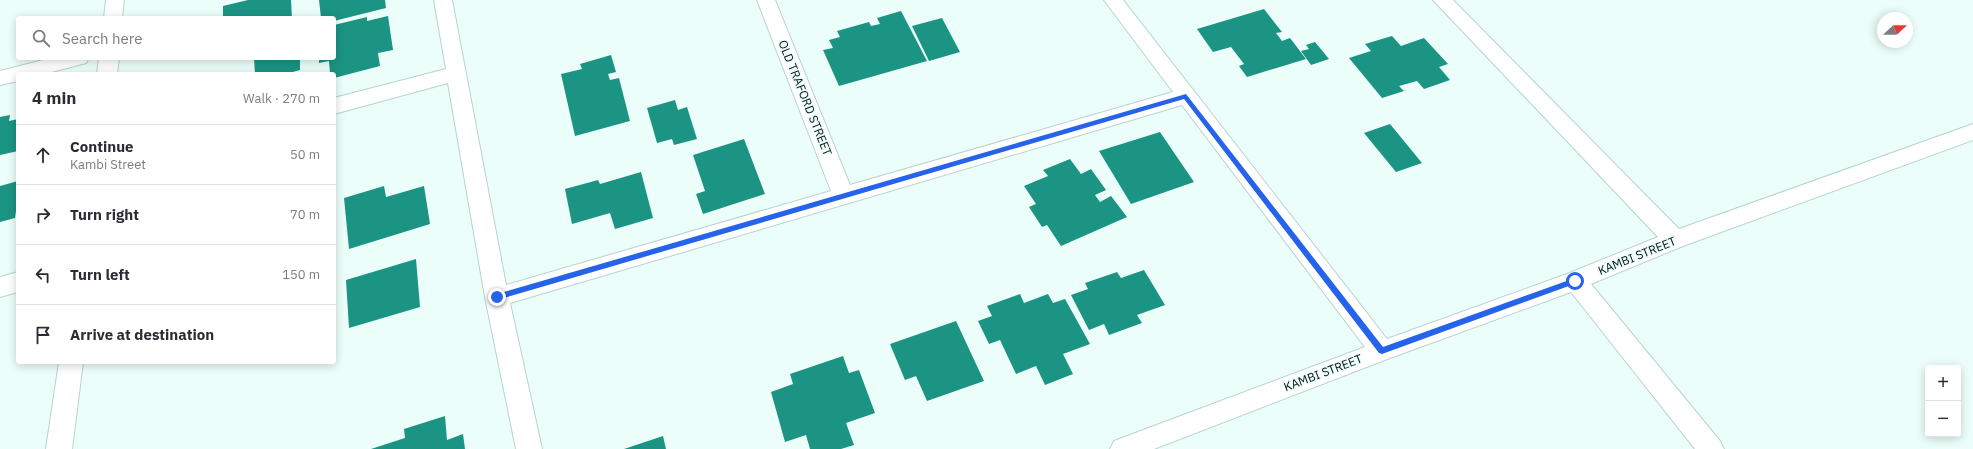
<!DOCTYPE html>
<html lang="en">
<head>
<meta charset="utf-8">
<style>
  :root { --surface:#fff; --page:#f2f2f3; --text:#2b2b33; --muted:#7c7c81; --line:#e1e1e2 }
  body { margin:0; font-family:"IBM Plex Sans",sans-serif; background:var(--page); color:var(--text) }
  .controls { position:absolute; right:12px; bottom:12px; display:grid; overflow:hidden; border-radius:4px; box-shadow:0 2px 10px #0003 }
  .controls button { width:36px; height:36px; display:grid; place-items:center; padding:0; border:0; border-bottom:1px solid var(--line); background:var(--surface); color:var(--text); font:20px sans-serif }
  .compass { position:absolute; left:1877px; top:12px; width:36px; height:36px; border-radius:50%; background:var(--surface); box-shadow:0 2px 10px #0003; rotate:68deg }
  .stop { position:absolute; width:12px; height:12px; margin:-9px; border:3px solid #2563eb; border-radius:50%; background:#fff }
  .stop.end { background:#2563eb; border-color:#fff; box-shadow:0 1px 4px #0008 }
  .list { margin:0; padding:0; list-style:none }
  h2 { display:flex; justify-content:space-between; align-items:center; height:52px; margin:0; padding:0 16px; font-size:17px }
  h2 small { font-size:13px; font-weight:400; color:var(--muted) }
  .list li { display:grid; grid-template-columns:26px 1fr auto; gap:12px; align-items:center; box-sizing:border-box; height:60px; padding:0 16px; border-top:1px solid var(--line) }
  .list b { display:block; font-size:15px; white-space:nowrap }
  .list p { margin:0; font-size:13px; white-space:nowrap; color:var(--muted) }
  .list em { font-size:13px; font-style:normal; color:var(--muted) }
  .icon { flex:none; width:22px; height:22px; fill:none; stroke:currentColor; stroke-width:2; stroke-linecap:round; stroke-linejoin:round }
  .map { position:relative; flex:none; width:1973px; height:449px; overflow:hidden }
  .search { position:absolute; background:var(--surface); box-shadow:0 2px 10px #0003; left:16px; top:16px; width:320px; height:44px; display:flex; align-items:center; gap:10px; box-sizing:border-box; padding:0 14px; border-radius:4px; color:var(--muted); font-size:15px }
  .panel { position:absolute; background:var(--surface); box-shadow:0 2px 10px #0003; left:16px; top:72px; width:320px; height:292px; border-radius:4px }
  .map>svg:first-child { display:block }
  .building { fill:#1b9483 }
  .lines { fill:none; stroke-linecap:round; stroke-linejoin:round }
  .street-casing { stroke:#b6d4cd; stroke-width:2 }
  .street { fill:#fff; fill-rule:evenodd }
  .route { fill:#2563eb }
  .labels { text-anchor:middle; stroke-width:3; stroke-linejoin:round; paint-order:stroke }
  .street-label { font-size:12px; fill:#081311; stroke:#ecfefa }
</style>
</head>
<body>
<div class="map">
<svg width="1973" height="449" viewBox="0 0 1973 449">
  <rect width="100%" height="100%" fill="#ecfefa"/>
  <path class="building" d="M248,0h43l1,18h-69v-12z
    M319,0h66l1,8 -52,13v-3h-13z
    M1264,9l18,23 -6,1 6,8 8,-3 16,21 -59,18 -8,-11 5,-2 -13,-17 -18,5 -16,-23z
    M901,11l26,50 -88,25 -16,-36 10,-2 -4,-8 11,-3 -3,-6 32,-9 2,4 9,-2 -3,-6z
    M388,16l5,34 -15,3 2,13 -46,12v-4h-4l-1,-13 -10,2v-5h15v-33l33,-8v4z
    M942,18l18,34 -31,9 -17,-35z
    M1392,36l9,10 23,-8 24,26 -9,3 11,13 -26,9 -7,-8 -18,5 5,5 -22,7 -33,-40 22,-7 -6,-7z
    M1315,42l14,17 -18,6 -10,-14 8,-2 -3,-4z
    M611,55l5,17 -8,2 2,6 9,-2 11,43 -55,15 -14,-62 21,-5 -2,-5z
    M254,58h46v12l-15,4h-30z
    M675,100l3,10 9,-3 10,32 -23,6 -2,-6 -15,4 -10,-35z
    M10,115l-1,6 9,-2v32l-18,4v-38z
    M1390,124l32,39 -26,9 -32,-39z
    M1160,132l34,50 -63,22 -32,-53z
    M744,139l21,55 -62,20 -7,-20 9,-3 -12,-36z
    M1070,159l11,15 10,-5 15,21 -11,5 5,7 11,-6 16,21 -66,29 -14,-21 -5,2 -13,-20 7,-3 -12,-18 24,-10 -5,-6z
    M641,172l12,46 -38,11 -5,-16 -38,11 -7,-35 33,-9 2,4z
    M18,181v17l-3,20 -15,4v-36z
    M384,186l2,11 38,-11 6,38 -81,25 -5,-51z
    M416,259l4,48 -71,21 -3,-48z
    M1144,270l21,35 -28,10 5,8 -33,12 -5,-11 -15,6 -18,-35 17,-6 -3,-6 32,-11 4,6z
    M1020,294l4,9 24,-9 5,9 12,-4 25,45 -27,10 10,20 -28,11 -9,-19 -20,8 -16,-34 -11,4 -11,-23 14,-5 -5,-10z
    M956,321l28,60 -57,20 -11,-25 -11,4 -15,-36z
    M843,356l6,17 10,-3 16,43 -29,10 8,22 -13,4h-31l-4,-14 -21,7 -14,-50 22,-8 -3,-10z
    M445,416l2,24 16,-6 2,15h-94l34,-11 -1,-9z
    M663,436l3,13h-42z"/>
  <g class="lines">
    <g class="street-casing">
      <path id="street" d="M106,0h18l-2,18h-18z
        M434,0h18l54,285 325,-94 -74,-191h18l75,185 323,-93 -69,-92h19l264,339 180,-65 91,-37 -225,-237h20l226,229 294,-105v16l-290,106 -92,38 129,157 4,8h-29l-124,-157 -181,66 -236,91h-44l4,-8 251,-94 -183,-242 -672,198 32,146h-26l-31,-152 -37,-214 -114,31v-16l112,-29z
        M51,58h38l-3,5 -42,11h-26v7l-18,4v-14z
        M99,58h20l-2,16h-20z
        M18,272v20l-18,5v-20z
        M59,362h24l-11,87h-26z"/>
    </g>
    <use href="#street" class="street"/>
  </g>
  <path class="route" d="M1186,94l197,253 192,-69 3,3 -1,2 -195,71 -3,-1 -195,-254 -687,201 -3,-3 3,-3z"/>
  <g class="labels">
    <g class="street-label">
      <text transform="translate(805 98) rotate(68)" y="4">OLD TRAFORD STREET</text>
      <text transform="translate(1637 256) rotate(-22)" y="4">KAMBI STREET</text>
      <text transform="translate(1323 373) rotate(-21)" y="4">KAMBI STREET</text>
    </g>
  </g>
</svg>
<div class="controls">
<button>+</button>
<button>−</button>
</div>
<svg class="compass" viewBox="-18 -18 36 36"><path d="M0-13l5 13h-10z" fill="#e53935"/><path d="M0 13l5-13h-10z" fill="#7c7c81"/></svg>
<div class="stop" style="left:1575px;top:281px"></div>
<div class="stop end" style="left:497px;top:297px"></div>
<div class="search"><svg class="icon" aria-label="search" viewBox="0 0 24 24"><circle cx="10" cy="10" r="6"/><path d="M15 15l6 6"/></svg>Search here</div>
<section class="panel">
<h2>4 min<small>Walk · 270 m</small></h2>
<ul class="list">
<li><svg class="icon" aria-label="ahead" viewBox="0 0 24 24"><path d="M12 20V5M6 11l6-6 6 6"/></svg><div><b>Continue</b><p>Kambi Street</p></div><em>50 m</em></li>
<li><svg class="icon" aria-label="right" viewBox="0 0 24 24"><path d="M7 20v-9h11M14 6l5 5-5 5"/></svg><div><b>Turn right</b></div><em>70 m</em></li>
<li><svg class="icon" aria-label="left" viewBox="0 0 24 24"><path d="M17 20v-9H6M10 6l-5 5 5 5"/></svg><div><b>Turn left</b></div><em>150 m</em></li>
<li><svg class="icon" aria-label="arrive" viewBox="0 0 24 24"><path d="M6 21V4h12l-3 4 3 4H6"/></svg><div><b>Arrive at destination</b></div></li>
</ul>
</section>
</div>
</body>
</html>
